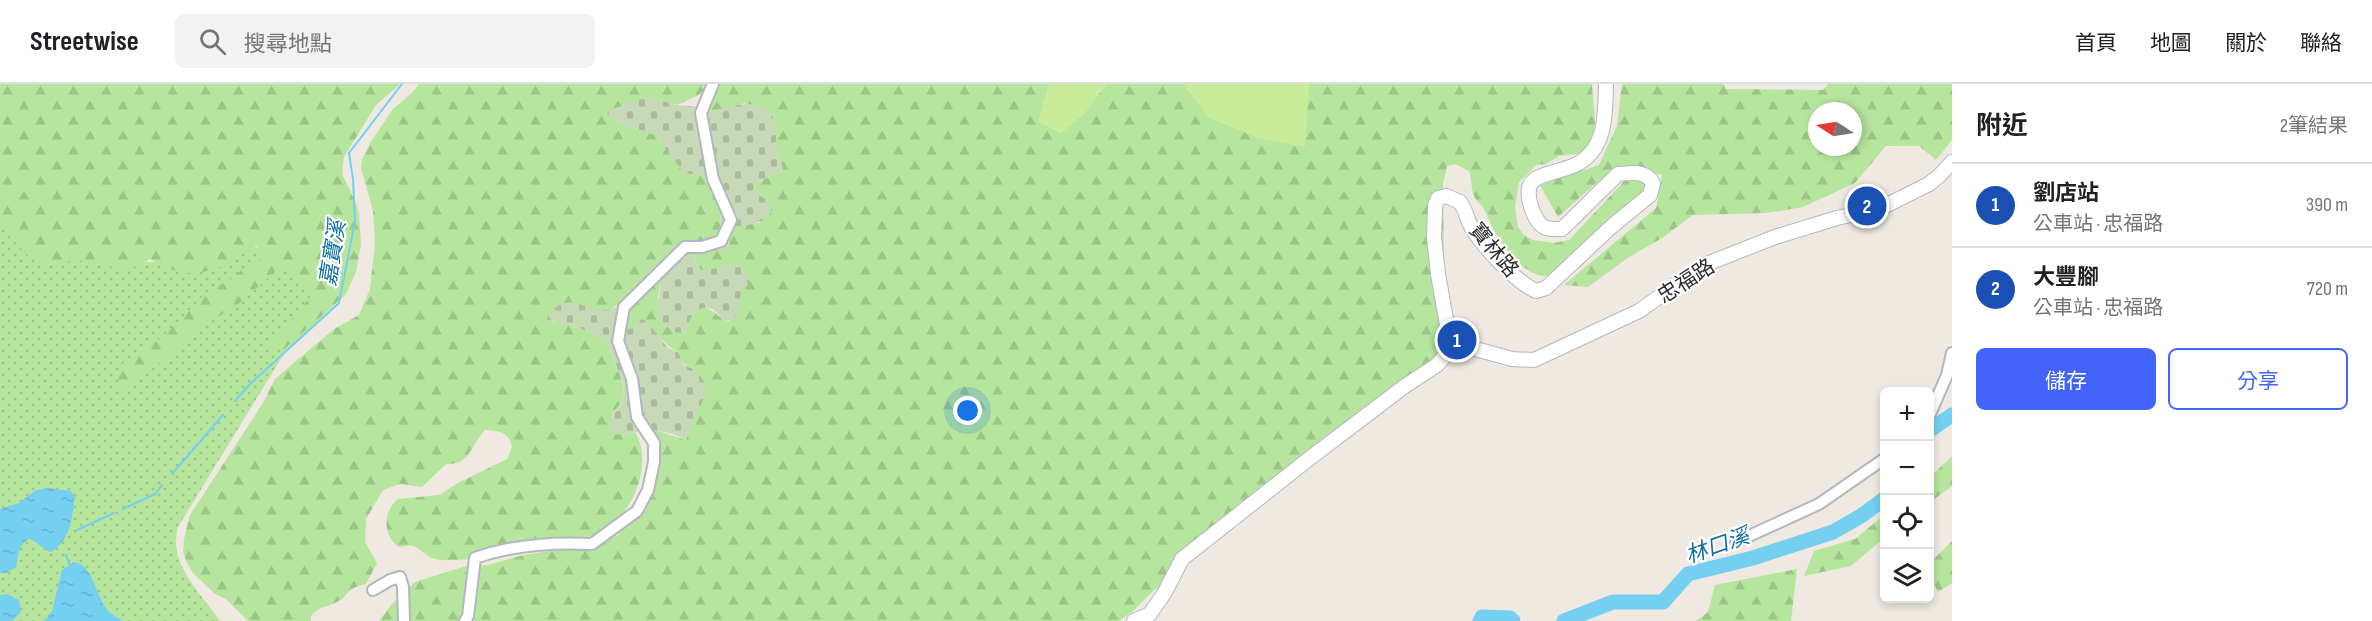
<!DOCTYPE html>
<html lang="zh-TW">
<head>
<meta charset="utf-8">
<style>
  :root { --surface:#fff; --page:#f2f2f2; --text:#202124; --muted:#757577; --line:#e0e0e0; --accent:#4264fb }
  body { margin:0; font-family:"Sofia Sans Condensed","Noto Sans TC",sans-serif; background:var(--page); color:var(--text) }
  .controls { position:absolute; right:18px; bottom:18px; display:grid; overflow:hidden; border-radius:9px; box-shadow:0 3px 9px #0003 }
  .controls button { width:54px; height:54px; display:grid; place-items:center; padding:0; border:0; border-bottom:2px solid var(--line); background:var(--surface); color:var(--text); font:30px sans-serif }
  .compass { position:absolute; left:1808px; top:18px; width:54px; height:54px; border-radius:50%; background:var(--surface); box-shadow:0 3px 9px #0003; rotate:282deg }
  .you { position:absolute; left:968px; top:327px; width:21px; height:21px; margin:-15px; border:4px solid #fff; border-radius:50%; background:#1a73e8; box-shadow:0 0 0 9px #1a73e833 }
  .badge { display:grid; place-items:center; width:39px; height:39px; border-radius:50%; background:var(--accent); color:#fff; font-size:20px; font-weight:700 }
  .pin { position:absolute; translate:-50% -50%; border:3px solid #fff; box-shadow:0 2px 6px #0006 }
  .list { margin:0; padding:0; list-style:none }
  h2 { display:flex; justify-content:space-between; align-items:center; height:78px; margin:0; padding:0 24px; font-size:26px }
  h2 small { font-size:20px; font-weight:400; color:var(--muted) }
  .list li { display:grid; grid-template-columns:39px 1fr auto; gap:18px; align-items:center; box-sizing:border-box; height:84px; padding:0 24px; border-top:2px solid var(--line) }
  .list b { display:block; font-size:22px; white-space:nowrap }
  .list p { margin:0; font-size:20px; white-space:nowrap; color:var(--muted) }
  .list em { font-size:20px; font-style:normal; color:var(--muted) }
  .actions { display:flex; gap:12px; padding:18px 24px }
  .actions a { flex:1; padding:14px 0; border:2px solid var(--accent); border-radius:9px; text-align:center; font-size:21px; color:var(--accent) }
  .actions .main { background:var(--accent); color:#fff }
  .icon { flex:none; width:33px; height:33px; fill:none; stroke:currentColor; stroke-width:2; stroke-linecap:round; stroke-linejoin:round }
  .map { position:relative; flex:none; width:1952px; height:537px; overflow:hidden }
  header { display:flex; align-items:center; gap:36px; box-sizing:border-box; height:84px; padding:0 30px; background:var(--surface); border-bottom:2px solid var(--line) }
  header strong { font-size:28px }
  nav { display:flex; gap:33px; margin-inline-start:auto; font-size:21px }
  .search { width:420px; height:54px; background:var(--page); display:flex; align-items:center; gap:15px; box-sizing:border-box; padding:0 21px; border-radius:9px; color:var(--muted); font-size:22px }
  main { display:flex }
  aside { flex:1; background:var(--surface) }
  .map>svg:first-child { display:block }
  .grass { fill:url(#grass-dots) }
  .forest { fill:url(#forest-firs); fill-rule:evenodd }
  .cemetery { fill:url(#cemetery-stones) }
  .pitch { fill:#c9ec9a }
  .water { fill:url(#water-ripples) }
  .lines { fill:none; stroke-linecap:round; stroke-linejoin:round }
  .stream { stroke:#75cff0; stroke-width:2 }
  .river { stroke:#75cff0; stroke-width:15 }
  .street-casing { stroke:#b4b7c1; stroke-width:14 }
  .secondary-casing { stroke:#b4b7c1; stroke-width:16 }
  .street { stroke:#fff; stroke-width:10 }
  .secondary { stroke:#fff; stroke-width:14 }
  .labels { text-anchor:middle; stroke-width:4.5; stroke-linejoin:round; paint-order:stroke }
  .street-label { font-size:21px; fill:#2e2e2e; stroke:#fff }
  .water-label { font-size:22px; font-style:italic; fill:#0d6fa3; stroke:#fff }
</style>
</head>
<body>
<header>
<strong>Streetwise</strong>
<div class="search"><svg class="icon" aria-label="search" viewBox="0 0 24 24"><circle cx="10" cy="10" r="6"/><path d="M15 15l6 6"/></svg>搜尋地點</div>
<nav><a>首頁</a><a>地圖</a><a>關於</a><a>聯絡</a></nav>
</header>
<main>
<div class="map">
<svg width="1952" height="537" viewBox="0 0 1952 537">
  <defs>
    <pattern id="grass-dots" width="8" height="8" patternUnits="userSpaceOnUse" patternTransform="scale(1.5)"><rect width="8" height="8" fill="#b6e59e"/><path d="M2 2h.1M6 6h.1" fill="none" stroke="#9dc588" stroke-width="1.8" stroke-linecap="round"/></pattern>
    <pattern id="forest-firs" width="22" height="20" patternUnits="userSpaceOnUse" patternTransform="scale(1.5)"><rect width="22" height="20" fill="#b6e59e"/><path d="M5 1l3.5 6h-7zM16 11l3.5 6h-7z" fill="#9dc588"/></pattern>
    <pattern id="cemetery-stones" width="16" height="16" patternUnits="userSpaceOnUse" patternTransform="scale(1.5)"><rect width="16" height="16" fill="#c8d9b8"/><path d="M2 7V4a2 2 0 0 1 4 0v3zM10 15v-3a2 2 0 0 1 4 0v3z" fill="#acbb9e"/></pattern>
    <pattern id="water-ripples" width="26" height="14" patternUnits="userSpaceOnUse" patternTransform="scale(1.5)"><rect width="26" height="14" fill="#75cff0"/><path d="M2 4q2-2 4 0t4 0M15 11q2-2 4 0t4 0" fill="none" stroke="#66b2ce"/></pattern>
  </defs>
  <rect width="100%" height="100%" fill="#efe9e1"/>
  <path class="grass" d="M0,140l122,37 49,2 59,-18 26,2 89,48 -60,57 -107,175c-11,36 23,66 42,94h-220z"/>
  <path class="forest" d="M0,0h400l-24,21 -32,52 -2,17 14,29 3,12 2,29 -5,28 -10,22 -63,56 -15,-4 45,-52 -25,-23 -11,-1 -40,35 -38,24 -73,62 -5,-2 -3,-6 3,-17 4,-5 27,-16 19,-16 39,-40 17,-7 19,-15 14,-5 3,-6 -7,-11 -3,5c-10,-1 -16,7 -22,14 -9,1 -16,5 -24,7 -20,6 -41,-2 -57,-12 -4,2 -8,5 -13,7 -24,9 -53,-15 -81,-1l-27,-8 -29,-31z
    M419,0h291l-11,11 -22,10 -30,-8 -32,24 40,14 29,37 18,3 5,3 12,26 2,18 -4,16 -106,71 -61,12 23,4 34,15c3,18 23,45 15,61 -3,5 -8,11 -11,16l12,18 12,-3c19,32 -2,83 -33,99 -18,11 -38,7 -58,9 -29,5 -61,20 -90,20 -6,0 -16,1 -22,-2 -16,-8 -12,-15 -33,-11 -16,-11 -17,-35 -1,-48l41,-4 21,-13 47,-23 5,-12c-3,-16 -14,-16 -27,-17 -15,16 -14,35 -39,34l-24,23 -22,-3 -17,6 -17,29 -1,23 12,21 -11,21c-21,4 -17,12 -29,18 -12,6 -16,3 -26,14v5h-63l-22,-22 -11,-5 -22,-21 -6,-10 -4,-11 1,-13 6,-24 73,-112 12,-24 59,-50 25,-14 11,-26 5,-45 -2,-33 -12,-43 1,-8 8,-17 23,-34 19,-16z
    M718,0h874c1,28 9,43 -7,69l-26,3 -13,8 -10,1 -17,17 -4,25 3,20 6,8 9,5 21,3 15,-3 58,-62 9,-4 10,9 -1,5 -82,84c-30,16 -55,-18 -69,-41 -4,-7 -6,-15 -10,-22 -2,-4 -7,-7 -9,-11 -4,-7 -3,-19 -6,-27l-14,-7 -8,2 -4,17 2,169 -271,208 -8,21 -5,5 -7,4 -22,22 -13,9h-740l13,-17 23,-22 51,-16 22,-1 35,-10 74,-11 21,-9 20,-22 13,-19 1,-57 3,-7 31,10 11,-69 -14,-8 -4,-10c-15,-8 -24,-22 -37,-34l-12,10 -5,-1v-10l23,-31 8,-7 4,3 -2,15 26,35 9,-19 9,-6c15,1 15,11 27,13l8,-6 4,-26 8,-6 -18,-19 -18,7 -12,-1 -6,-7 1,-12 33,-6 1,-10 5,-10 25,-2v-27l-5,-9 3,-5 25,-12 -7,-21v-22l-31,-24 -35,9 -8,-5z
    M1622,0h102l2,5 97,1 5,-6h124v56l-16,20 -17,-14h-33l-31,37 -52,24 -36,6 -74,2 -31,23 -33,19 -41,30 -24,-2 92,-77 6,-33 -17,-4 -36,1 -51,45 -18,-32 59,-20 18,-39zM1817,27h36v36h-36z
    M1952,372v30l-22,16v-25z
    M1884,431v23l-33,28 -47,10 10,-25 41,-12z
    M1952,457v42l-14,9 -8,-16v-13z
    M1797,485l-6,52h-95l12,-9 7,-27z"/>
  <path class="cemetery" d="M647,13l30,8 25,2 8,5c22,-6 56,-19 65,12 3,8 0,16 1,24 1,7 6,14 7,22l-25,12 -3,5 5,9 9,5 3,10c-11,14 -21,14 -37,15l-5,9v10c-12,12 -22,1 -34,7l-1,11 6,7c13,1 23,-7 36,-6l12,13v6c-16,14 -5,24 -15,37h-10l-11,-11 -11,-1 -9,6 -9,19 -10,-1 -16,-13 2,-36 -4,-3 -8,7 -22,31 -1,10 5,1 12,-10 5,2 20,26 12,6 4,11 14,7 11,17 -22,52c-16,-9 -33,-11 -51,-8 -9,2 -14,4 -23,1 -9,-15 10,-24 12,-38 2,-18 -14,-37 -17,-55l-34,-15 -17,-2 -9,-7c24,-30 40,0 64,-7 20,-6 26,-31 42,-42 19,-13 43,-22 64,-29l4,-16 -2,-17 -12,-27 -6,-3 -17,-2 -29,-38 -40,-14 -8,-8 5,-4z"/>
  <path class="pitch" d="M1049,0h58l-22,29 -24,20 -23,-11z
    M1183,0h126l-4,63 -47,-9 -49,-20z"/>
  <path class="water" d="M50,404l21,3 4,6c-3,20 -5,45 -24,55 -9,-3 -13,-11 -23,-13l-8,8 -4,20 -10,6h-6v-64l19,-6 17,-13z
    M74,478c20,2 22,38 36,51 4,3 9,5 13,8h-79l8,-10 10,-41z
    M7,510l12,6 2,12 -9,9h-12v-26z"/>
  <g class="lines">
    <path class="stream" d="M235,317l14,-16 90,-82 16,-82 -2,-42 -4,-26 53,-69
      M172,390l51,-59
      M123,425l32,-15 7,-9
      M77,446l37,-17
      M66,471l4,11"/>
    <path class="river" d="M1930,346l22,-15
      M1480,537l2,-4 28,1 3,3
      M1564,537l49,-19h50l25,-28 65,-16 80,-26 28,-16 23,-17"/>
    <g class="street-casing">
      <path id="street" d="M1930,330l17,-39 5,-22
        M1736,458l83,-38 65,-45
        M373,506l17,-10 10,-3 3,10 1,34
        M465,537l3,-5 7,-58c37,-13 78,-16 117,-14l45,-33 11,-21 6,-28v-19l-17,-26 -5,-38 -14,-38 6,-34 61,-60h17l19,-6 10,-21 -18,-41 -12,-66 12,-29"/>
    </g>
    <g class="secondary-casing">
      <path id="secondary" d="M1450,258l62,17 22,1 105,-49 65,-46 71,-28 62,-19 44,-10 48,-24 11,-9 12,-13
        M1134,537l16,-7 15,-22 17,-33 128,-101 95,-72 32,-21 8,-9 5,-14 -12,-68 -4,-37 1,-31 3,-8 8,-2 14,6c6,8 7,18 12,26 12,20 43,53 64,63l10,-3 65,-61 39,-32 3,-12c-7,-13 -22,-10 -35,-9l-56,55c-6,0 -12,1 -18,-2 -10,-5 -21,-36 -12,-45 5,-6 17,-8 25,-11 7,-2 15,-4 22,-8 28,-17 26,-50 27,-79"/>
    </g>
    <use href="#street" class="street"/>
    <use href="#secondary" class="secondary"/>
  </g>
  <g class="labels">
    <g class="street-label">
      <text transform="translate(1494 166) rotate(50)" y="7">寶林路</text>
      <text transform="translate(1686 197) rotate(-33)" y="7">忠福路</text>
    </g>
    <g class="water-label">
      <text transform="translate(332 169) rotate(-81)" y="8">嘉寶溪</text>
      <text transform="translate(1717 461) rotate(-19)" y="8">林口溪</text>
    </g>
  </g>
</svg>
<div class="controls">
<button>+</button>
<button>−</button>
<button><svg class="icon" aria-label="locate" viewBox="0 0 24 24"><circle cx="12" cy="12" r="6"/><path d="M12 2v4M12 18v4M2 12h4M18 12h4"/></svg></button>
<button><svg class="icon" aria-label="layers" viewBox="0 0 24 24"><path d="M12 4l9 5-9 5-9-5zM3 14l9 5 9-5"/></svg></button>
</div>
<svg class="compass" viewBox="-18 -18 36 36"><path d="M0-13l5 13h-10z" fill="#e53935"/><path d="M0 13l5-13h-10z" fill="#757577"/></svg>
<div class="you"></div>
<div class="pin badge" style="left:1457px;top:256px;background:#1a4fb4">1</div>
<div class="pin badge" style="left:1867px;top:122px;background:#1a4fb4">2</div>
</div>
<aside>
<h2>附近<small>2筆結果</small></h2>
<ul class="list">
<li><span class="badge" style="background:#1a4fb4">1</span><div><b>劉店站</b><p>公車站 · 忠福路</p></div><em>390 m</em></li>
<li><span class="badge" style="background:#1a4fb4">2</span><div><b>大豐腳</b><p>公車站 · 忠福路</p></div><em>720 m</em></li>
</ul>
<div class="actions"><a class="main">儲存</a><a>分享</a></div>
</aside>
</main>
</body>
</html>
